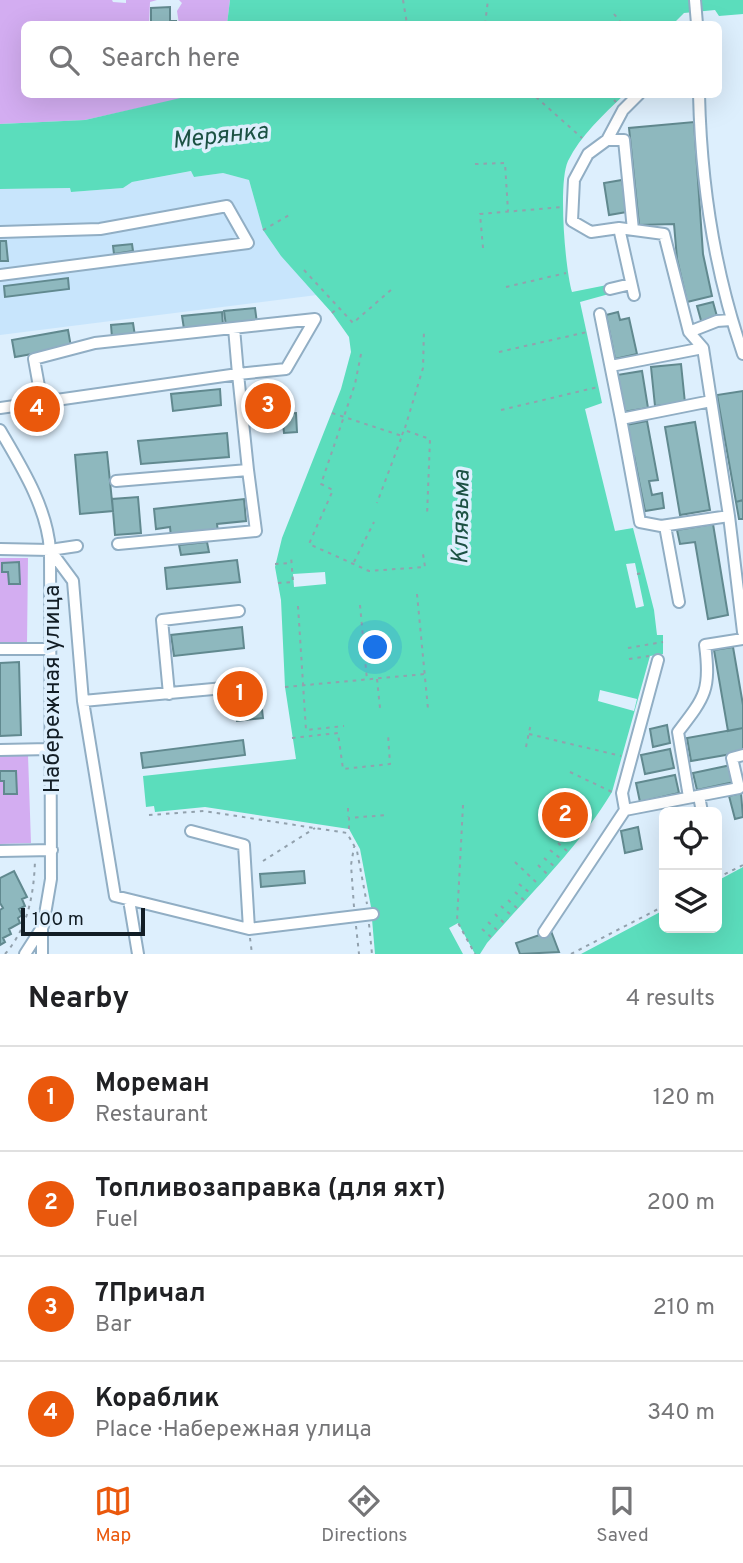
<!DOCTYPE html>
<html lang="en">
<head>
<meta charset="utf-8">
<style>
  :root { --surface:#fff; --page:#f6f6f6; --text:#202124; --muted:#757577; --line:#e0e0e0; --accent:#ea580c }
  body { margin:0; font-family:Overpass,sans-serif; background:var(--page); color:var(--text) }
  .controls { position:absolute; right:21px; bottom:21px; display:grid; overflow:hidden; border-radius:10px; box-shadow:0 7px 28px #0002 }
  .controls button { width:63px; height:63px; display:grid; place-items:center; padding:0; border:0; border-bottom:2px solid var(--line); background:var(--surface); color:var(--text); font:35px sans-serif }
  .scale { position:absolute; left:21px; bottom:18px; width:124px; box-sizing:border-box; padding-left:7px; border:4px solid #121d25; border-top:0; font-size:19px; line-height:24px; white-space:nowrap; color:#121d25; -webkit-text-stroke:5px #ddeffd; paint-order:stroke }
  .you { position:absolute; left:376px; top:648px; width:24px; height:24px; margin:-18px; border:5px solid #fff; border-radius:50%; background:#1a73e8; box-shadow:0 0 0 10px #1a73e833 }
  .badge { display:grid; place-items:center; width:46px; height:46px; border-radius:50%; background:var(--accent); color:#fff; font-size:23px; font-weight:700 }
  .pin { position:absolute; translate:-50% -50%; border:4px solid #fff; box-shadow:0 2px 7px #0006 }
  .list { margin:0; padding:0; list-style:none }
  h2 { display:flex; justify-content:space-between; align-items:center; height:91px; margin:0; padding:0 28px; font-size:30px }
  h2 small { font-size:23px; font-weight:400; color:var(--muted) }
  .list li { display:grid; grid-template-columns:46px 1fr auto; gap:21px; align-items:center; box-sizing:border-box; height:105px; padding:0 28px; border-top:2px solid var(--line) }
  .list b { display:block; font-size:26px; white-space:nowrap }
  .list p { margin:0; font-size:23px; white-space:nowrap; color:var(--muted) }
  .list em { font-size:23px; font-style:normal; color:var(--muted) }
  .icon { flex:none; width:38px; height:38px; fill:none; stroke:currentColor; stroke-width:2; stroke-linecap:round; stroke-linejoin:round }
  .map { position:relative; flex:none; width:743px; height:954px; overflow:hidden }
  .search { position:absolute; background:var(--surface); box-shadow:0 7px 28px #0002; left:21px; right:21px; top:21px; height:77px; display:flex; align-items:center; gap:18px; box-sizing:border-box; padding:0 24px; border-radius:10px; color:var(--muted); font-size:26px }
  .sheet { height:511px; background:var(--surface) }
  nav { display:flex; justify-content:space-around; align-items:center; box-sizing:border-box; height:98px; border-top:2px solid var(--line); background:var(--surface); font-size:19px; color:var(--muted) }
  nav a { display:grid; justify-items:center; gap:4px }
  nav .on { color:var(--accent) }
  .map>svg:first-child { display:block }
  .built { fill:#c8e5fc }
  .green { fill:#d3adf1 }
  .water { fill:#5bddbc }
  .pier { fill:#ddeffd }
  .building { fill:#8eb8be; stroke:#61898f; stroke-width:2 }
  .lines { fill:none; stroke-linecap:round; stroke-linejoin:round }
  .minor-casing { stroke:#91aec4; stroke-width:14 }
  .path { stroke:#92a1ad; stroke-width:2; stroke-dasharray:3.5 5; stroke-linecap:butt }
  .minor { stroke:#fff; stroke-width:10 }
  .labels { text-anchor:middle; stroke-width:7; stroke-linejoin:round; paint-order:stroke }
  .street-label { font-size:23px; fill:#121d25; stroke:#ddeffd }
  .water-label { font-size:24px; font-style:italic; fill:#1c5244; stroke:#ddeffd }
</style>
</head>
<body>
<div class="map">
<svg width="743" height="954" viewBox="0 0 743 954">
  <rect width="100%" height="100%" fill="#ddeffd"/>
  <path class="built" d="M192,171l2,6 29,-4 26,7 14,50 18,26 36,39 -317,40v-146l70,-1 1,4 52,-4 9,-6z"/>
  <path class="green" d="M0,0h112l1,2 13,1v-3h31l-7,2 -1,22h-125v70l174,1 -113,25 -85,4z
    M179,0h51l-3,24h-48l-2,-13 5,-8z
    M0,558h28l-1,86h-27z
    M28,755l3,88 -31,1v-88z"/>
  <path class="water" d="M230,0h513v14l-24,2 -4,-6 -31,3 -11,11h-446z
    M198,94l426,1c-20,19 -44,41 -56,66 -10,21 -3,108 4,131l35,-7 2,9 -29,8 22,101 -17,6 30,122 18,-3 21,82 3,25h6v19l-13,2 -38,136c-33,55 -83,103 -125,151l-7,11h-105l-3,-35h3l-1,-12h-3l-11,-58 -11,-20 -144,-22 -50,5 -1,-6 -8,1 -3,-31 153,-17 -11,-72 -4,-87 -6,-33 7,-29 59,-149 10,-37 -2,-15 -17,-24 -51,-57 -18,-26 -14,-50 -26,-7 -29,4 -3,-6 -59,11 -9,6 -52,4 -1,-4 -70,1v-65l85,-4z
    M743,867v87h-162l83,-44v18h53v-47z"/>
  <path class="pier" d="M635,563l9,43 -8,2 -10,-44z
    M325,572l1,12 -32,3 -1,-13z
    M600,690l37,9 -3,12 -36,-10z
    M458,923l17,31h-12l-14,-26z"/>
  <path class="building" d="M170,7v14h6v3h-25v-16z
    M694,122l9,132 9,42 -25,6 -10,-43 -3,-35 -35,1 -10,-97z
    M622,180l5,32 -18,3 -5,-32z
    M0,241h6l2,20h-8z
    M132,244l1,7 -19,3 -1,-8z
    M68,278l1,11 -64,8 -1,-11z
    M713,302l5,18 -16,4 -5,-18z
    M255,308l2,15 -31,3 -2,-15z
    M222,312l1,13 -39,4 -2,-13z
    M618,312l2,8 9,-2 8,36 -22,5 -9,-44z
    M133,323l2,13 -23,2 -1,-13z
    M68,330l3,17 -56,10 -3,-17z
    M681,364l4,39 -30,3 -4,-39z
    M642,371l6,37 -25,4 -6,-37z
    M220,389l1,16 -48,6 -2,-17z
    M743,391v109l-7,2 -19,-107z
    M288,400l1,12 -30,3 -1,-12z
    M50,405l3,14 -14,4 -4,-15z
    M296,413l1,19 -13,1 -2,-19z
    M647,421l11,59 -9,1 3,14 10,-2 2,15 -19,3 -11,-55h-3l-5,-31z
    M695,422l15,88 -30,5 -15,-88z
    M227,433l2,24 -88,7 -3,-23z
    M107,452l6,59 -33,3 -5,-59z
    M138,497l3,36 -26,2 -3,-36z
    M244,499l2,22 -29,3 1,8 -47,5 -1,-10 -14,2 -2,-20z
    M743,500v19h-4l-3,-17z
    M713,524l15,91 -20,4 -13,-77 -15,2 -3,-14z
    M207,542l2,10 -28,3 -2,-10z
    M237,560l3,22 -73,7 -2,-21z
    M19,562l1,22h-11l-1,-12h-6v-9z
    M242,627l2,21 -70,8 -3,-21z
    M733,647l10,58v23l-15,3 -14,-81z
    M19,662l2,73 -21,1v-73z
    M259,683l4,35 -26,3 -4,-36z
    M667,725l3,18 -17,4 -3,-18z
    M743,728v24l-52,9 -4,-23z
    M243,740l2,15 -102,13 -2,-15z
    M670,749l4,19 -29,6 -4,-19z
    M731,765l3,17 -37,8 -4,-17z
    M0,771h16l1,23h-13v-13h-4z
    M675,775l4,18 -39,9 -4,-19z
    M741,793l2,24 -8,2 -6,-23z
    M638,827l4,22 -17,4 -4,-22z
    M14,871l13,26 -5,2 3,7 -6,3 3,6 -4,3 2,5 -11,6 2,5 -8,4 2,4 -5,3v-35l3,-2 -3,-5v-25z
    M304,871l1,12 -44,4 -1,-13z
    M551,931l8,21 -39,2 -4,-11z"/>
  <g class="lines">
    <g class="minor-casing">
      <path id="minor" d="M695,0l2,24
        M699,94c2,89 15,176 44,260
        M607,140l16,-30 16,-16
        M619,228l15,67
        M633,230l-9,-90h-17l-19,14 -14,26 -2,41 19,11 28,-4 45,6 25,98 14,16 26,168 14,116
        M0,232l100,-3 127,-23 21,37 -248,32
        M610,289l21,-5
        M600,314l21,105
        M689,332l28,-11 14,-1
        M611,366l92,-18
        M711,401l-90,18 19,103 21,4 68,-10
        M42,403l-8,-44 61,-16 220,-24 -29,50 -48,5 -4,-46
        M0,408l238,-34 10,96 -132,11
        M0,430c21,36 47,77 50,120l1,329 -8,47 -18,28
        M665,526l14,76
        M118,544l138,-13 -8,-61
        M0,549l50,1 27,-4
        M50,550l23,31 10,120 32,195 134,33 -5,-84 -53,-14
        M0,649h50
        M658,660l-36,133 3,17 114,-22 -7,-30 11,-3
        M169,694l-7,-74 77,-9
        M83,701l141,-13
        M0,750l50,-1
        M699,796l3,16
        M689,797l-11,-65c27,-35 33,-42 27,-87l38,-6
        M0,851l52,-1
        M129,900l9,54
        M249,929l124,-15
        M544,932l81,-122
        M42,954v-25"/>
    </g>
    <path class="path" d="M403,0l4,24
      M614,14l8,10
      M485,24l3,-24
      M412,94l1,5
      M608,94l8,8
      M536,97l46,41
      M475,164l30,-1 3,48
      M263,230l28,-16
      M483,248l-3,-34 83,-7
      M304,270l49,53 39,-34
      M506,287l60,-14
      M332,313l6,-5
      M499,352l88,-20
      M361,354l-6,30 -34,100 12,6 -24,54 60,27 56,-4 -2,-13
      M501,410l97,-23
      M332,413l70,23 -25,67
      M405,428l18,-60 1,-39
      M402,435l2,-5 26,9 -3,77
      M354,562l20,-40
      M275,564l16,-1
      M637,574l7,-1
      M278,583l15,-1 -2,-26
      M417,594l11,115
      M360,605l7,75
      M298,606l8,124 38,-4
      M628,648l35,-6
      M629,659l20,-3
      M377,679l3,29
      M285,687l140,-13
      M529,734l92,22
      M292,738l46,-5 5,36 47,-5 -2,-30
      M526,747l5,-24
      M570,772l42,20
      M463,805l-6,116 18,33
      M348,808v9
      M149,815l55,-4 143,22 10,18 10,53
      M349,829v-11l38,-3
      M558,843l9,8
      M550,850l11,9
      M544,858l10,8
      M263,861l52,-33
      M515,862l23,22
      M538,865l9,9
      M717,878l26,-13
      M519,884l11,9
      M515,892l9,8
      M508,900l9,8
      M501,906l10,9
      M354,907l-3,-42 3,-18
      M495,914l9,9
      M488,922l9,8
      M369,924l3,30
      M356,926l3,28
      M482,929l9,8
      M250,938l2,16
      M5,954c23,-26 29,-60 30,-94
      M571,954l93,-48"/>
    <use href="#minor" class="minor"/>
  </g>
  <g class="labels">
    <g class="street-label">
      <text transform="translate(51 689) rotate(-90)" y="8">Набережная улица</text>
    </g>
    <g class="water-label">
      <text transform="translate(220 135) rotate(-6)" y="8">Мерянка</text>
      <text transform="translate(460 517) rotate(-89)" y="8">Клязьма</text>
    </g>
  </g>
</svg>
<div class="controls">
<button><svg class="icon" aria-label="locate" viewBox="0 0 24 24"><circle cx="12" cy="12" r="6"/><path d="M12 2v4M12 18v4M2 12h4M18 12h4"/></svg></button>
<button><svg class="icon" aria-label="layers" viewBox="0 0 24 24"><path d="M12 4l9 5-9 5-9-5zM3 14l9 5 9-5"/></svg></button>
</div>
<div class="scale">100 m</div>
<div class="you"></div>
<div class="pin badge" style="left:240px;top:694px">1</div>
<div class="pin badge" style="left:565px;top:815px">2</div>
<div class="pin badge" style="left:268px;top:406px">3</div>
<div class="pin badge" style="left:37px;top:409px">4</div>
<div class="search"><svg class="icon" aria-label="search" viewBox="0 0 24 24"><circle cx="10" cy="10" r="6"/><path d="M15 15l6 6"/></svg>Search here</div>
</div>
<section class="sheet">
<h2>Nearby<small>4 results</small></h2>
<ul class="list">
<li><span class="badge">1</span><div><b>Мореман</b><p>Restaurant</p></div><em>120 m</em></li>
<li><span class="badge">2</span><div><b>Топливозаправка (для яхт)</b><p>Fuel</p></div><em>200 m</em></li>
<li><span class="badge">3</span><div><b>7Причал</b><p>Bar</p></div><em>210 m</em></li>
<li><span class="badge">4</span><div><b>Кораблик</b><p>Place · Набережная улица</p></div><em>340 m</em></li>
</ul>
</section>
<nav>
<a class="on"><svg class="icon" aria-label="map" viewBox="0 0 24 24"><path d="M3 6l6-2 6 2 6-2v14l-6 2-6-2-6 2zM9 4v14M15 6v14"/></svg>Map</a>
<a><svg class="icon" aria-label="directions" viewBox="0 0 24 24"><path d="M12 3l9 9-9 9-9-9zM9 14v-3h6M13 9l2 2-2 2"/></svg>Directions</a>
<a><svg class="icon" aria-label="saved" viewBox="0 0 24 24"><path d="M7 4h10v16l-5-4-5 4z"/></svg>Saved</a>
</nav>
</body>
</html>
